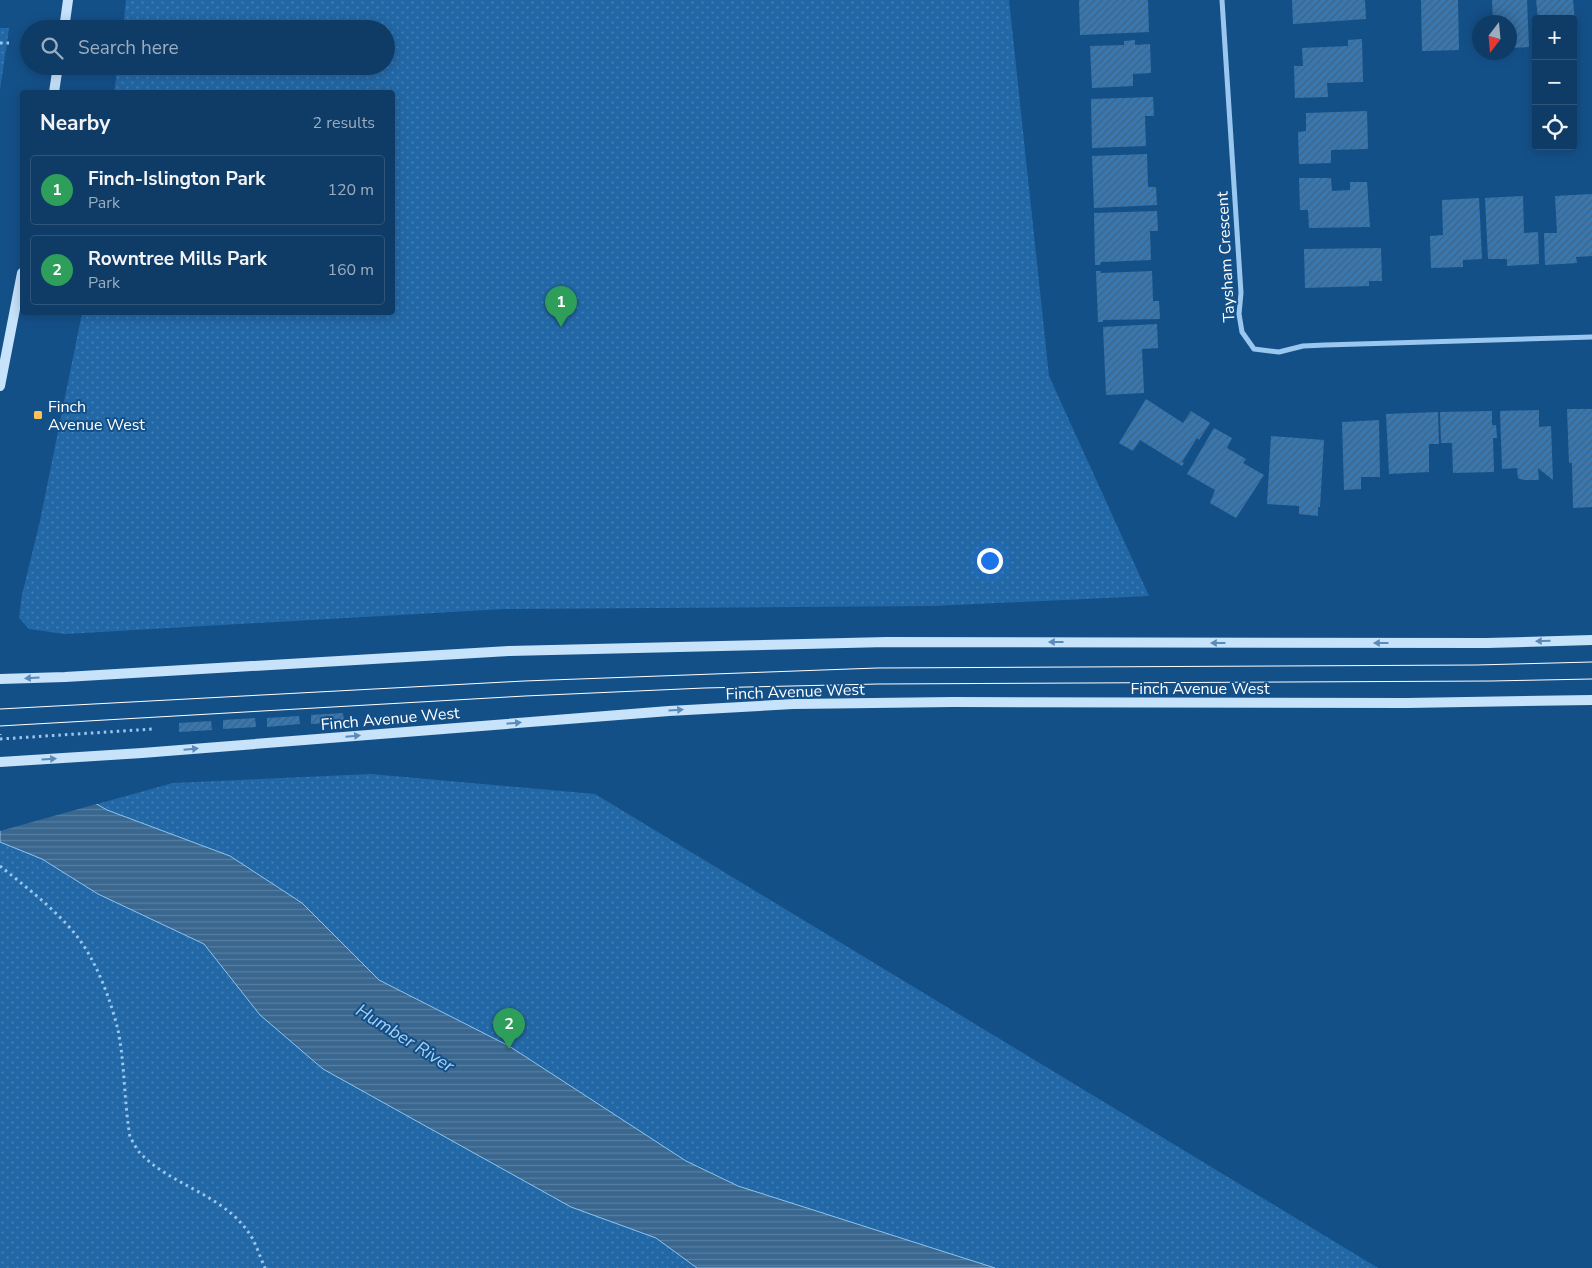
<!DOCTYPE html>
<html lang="en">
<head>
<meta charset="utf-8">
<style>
  :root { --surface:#0f3c66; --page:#18436c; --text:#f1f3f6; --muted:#9badbf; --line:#2f567a; --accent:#90b9f0 }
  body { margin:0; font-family:"Nunito Sans",sans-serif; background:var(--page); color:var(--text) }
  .controls { position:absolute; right:15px; top:15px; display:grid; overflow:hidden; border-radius:5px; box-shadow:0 2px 12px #0003 }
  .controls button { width:45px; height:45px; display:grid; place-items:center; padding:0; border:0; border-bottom:1px solid var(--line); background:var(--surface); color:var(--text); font:25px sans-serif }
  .compass { position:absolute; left:1472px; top:15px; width:45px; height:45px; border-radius:50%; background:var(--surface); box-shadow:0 2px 12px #0003; rotate:196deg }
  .you { position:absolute; left:989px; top:560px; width:18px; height:18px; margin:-12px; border:4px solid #fff; border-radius:50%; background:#1a73e8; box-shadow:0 0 0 8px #1a73e833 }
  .badge { display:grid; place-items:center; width:32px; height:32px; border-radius:50%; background:var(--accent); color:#fff; font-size:16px; font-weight:700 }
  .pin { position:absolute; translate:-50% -41px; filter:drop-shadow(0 1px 2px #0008) }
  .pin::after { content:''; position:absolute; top:26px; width:18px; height:15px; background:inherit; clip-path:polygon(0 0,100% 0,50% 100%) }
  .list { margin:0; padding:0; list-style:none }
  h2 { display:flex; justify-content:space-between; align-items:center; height:65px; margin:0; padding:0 20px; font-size:21px }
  h2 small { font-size:16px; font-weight:400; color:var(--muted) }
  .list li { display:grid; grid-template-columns:32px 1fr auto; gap:15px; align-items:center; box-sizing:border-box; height:70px; margin:0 10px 10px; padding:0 10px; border:1px solid var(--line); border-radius:5px }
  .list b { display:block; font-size:19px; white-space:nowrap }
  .list p { margin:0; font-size:16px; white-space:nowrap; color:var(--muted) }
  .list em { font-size:16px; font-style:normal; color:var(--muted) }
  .icon { flex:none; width:28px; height:28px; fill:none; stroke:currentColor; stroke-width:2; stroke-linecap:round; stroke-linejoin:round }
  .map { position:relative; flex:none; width:1592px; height:1268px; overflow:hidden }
  .search { position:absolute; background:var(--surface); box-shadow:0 2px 12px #0003; left:20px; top:20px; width:375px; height:55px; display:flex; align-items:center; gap:12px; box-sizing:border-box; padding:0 18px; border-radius:28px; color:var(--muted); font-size:19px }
  .panel { position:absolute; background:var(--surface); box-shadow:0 2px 12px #0003; left:20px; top:90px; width:375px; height:225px; border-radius:5px }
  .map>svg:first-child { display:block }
  .park { fill:url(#park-dots) }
  .water { fill:url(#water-rules); stroke:#8bc4f2 }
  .pier { fill:#145088 }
  .building { fill:url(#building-hatch) }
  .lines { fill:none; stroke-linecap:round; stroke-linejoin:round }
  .path { stroke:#9ac7ef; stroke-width:3; stroke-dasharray:2.5 4; stroke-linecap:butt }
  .street { stroke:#9ac7ef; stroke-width:5 }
  .secondary { stroke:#c7e2fb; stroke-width:10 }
  .tram { stroke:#fff; stroke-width:1 }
  .oneway { fill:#5c8ab6 }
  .poi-dot { fill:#ffc158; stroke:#145088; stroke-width:2 }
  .labels { text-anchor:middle; stroke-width:4; stroke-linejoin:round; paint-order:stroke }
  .street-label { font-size:16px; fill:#fff; stroke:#145088 }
  .poi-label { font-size:16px; fill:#fff; stroke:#145088; text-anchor:start }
  .water-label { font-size:18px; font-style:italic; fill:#a5d1f7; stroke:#145088 }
</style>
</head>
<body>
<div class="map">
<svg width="1592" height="1268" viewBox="0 0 1592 1268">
  <defs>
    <pattern id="park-dots" width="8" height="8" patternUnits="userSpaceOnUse" patternTransform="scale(1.25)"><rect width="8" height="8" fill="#2368a6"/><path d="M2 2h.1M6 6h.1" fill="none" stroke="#447fb3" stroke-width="1.8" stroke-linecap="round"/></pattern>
    <pattern id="water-rules" width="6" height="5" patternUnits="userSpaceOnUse" patternTransform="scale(1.25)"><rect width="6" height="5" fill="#3a6790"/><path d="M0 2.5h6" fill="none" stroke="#587ea1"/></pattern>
    <pattern id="building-hatch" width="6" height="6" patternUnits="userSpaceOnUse" patternTransform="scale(1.25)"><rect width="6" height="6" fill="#3877b0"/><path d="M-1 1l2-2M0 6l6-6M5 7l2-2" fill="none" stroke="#42627e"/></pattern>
  </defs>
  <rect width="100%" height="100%" fill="#145088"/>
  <path class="park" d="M126,0h883l40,376 100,220 -216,10 -429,3 -439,25 -36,-5 -10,-11 3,-23 18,-74 42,-208 310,-1v-220h-278l4,-26h268v-37h-263z
    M0,28h9l-9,62z
    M371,774l224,20 783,474h-1378v-437l173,-48z"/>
  <path class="water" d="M0,748l107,62 123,46 72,47 77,77 130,66 177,115 52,25 257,82h-298l-41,-30 -85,-31 -248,-138 -63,-54 -56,-71 -106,-50 -56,-35 -42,-17z"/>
  <path class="pier" d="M0,746h1l99,57 -100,28z"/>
  <path class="building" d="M1079,0h69l1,32 -69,3z
    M1292,0h73l1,19 -73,5z
    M1421,0h37l1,50 -37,1z
    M1492,0h35l2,47 -19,1v-26h-17z
    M1536,0h37l4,43h-4v-24h-35z
    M1362,39l1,43 -36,1 1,14 -33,1 -1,-32h9l-1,-18 46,-2v-6z
    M1135,40v5l15,-1 1,29 -18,1v12l-41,2 -2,-42 34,-1v-4z
    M1153,97l1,19h-9l1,30 -54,2 -1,-49z
    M1367,111l1,38 -37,1v13l-32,1 -1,-32 8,-1v-18z
    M1147,154l1,33h8l1,18 -63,3 -2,-52z
    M1299,178h32l1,13 18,-1v-8h17l3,45 -61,1 -1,-18h-8z
    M1592,194v62l-16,1 1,6 -32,2 -1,-32h13l-2,-37z
    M1523,196l1,37 14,-1 1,32 -32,2v-7h-19l-3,-61z
    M1479,198l3,61 -19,1v7l-32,1 -1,-32 13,-1 -1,-35z
    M1157,211l1,20h-8l1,29 -50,2 -1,3h-5l-1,-52z
    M1381,248l1,33h-13v5l-64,2 -1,-39z
    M1096,271h5v2l51,-2 1,30h6l1,18 -57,1v2h-5z
    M1157,324l1,24 -16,1 2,44 -38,2 -3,-68z
    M1146,399l37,24 8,-12 19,12 -11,17 -2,-2 -15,24 2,1 -2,3 -42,-26 -7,11 -14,-8z
    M1567,409h25v98l-19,1 -1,-45h-3z
    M1539,410v17l12,-1 2,54 -15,-12 1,12h-16l-5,-2 -1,-10 -15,1 -2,-58z
    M1492,411v14h4l1,13h-4l1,34 -41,1 -1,-30h-11l-1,-31z
    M1438,412l1,32h-10v28l-40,2 -3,-60z
    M1379,420l1,57h-19v12l-17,1 -2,-68z
    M1214,428l18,10 -5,10 19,11 -3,4 21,12 -28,43 -26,-15 5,-13 -28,-16z
    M1271,436l53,4 -4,67h-2v9l-19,-2v-8l-32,-2z
    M343,713l1,9 -33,2v-9z
    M299,716l1,8 -33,3v-9z
    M255,718l1,9 -33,2v-9z
    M211,721l1,9 -33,2v-9z"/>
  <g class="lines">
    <path class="path" d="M0,43h13
      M0,735v-1
      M0,739l153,-10
      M0,866c27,22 58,45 79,73 18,24 32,62 39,91 7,35 6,72 12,107 4,6 7,14 13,19 31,30 80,39 106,77 7,10 11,24 16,35"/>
    <path class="street" d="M1222,0l19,293 -2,21 3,18 12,17 25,3 24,-6 22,-1 267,-8"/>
    <path class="secondary" d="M64,29l4,-29
      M54,92l4,-26
      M0,386l22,-113
      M0,679l65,-2 444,-26 378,-9 600,1 105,-3
      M0,762l142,-9 527,-42 124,-7 160,-2 454,1 185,-3"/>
    <path class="tram" d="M0,709l524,-28 353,-13 599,-3 116,-3
      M0,726l525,-30 179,-8 174,-4 613,-3 101,-2"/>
  </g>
  <defs><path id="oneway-solid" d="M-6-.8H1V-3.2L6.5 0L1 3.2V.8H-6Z" transform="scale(1.25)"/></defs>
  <g class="oneway">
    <use href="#oneway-solid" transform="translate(1543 641) rotate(179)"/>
    <use href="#oneway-solid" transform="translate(1056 642) rotate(-180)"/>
    <use href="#oneway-solid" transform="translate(1218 643) rotate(180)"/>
    <use href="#oneway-solid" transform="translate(1381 643) rotate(180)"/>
    <use href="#oneway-solid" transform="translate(32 678) rotate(177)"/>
    <use href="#oneway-solid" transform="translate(676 710) rotate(-3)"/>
    <use href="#oneway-solid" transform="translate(514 723) rotate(-5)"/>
    <use href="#oneway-solid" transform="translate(353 736) rotate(-5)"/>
    <use href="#oneway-solid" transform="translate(191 749) rotate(-5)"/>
    <use href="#oneway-solid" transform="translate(49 759) rotate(-3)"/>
  </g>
  <rect class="poi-dot" x="33" y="410" width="10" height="10" rx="2.5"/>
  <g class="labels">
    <g class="street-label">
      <text transform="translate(1225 257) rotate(-93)" y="6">Taysham Crescent</text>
      <text x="1200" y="694">Finch Avenue West</text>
      <text transform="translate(795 691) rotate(-2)" y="6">Finch Avenue West</text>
      <text transform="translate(390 718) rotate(-5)" y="6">Finch Avenue West</text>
    </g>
    <g class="poi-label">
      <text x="48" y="412">Finch<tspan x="48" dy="18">Avenue West</tspan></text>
    </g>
    <g class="water-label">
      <text transform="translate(405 1038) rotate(32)" y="6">Humber River</text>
    </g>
  </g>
</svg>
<div class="controls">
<button>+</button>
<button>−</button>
<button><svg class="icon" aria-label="locate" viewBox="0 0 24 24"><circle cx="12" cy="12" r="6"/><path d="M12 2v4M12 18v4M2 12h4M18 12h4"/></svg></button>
</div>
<svg class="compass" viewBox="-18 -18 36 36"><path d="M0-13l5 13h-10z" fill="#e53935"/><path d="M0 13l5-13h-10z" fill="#9badbf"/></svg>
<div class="you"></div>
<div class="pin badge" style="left:561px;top:327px;background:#2e9e5b">1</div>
<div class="pin badge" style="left:509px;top:1049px;background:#2e9e5b">2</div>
<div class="search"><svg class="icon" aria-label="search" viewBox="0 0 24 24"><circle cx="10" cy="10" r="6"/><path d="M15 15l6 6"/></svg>Search here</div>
<section class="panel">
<h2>Nearby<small>2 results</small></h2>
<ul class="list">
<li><span class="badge" style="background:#2e9e5b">1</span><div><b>Finch-Islington Park</b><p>Park</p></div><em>120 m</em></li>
<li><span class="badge" style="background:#2e9e5b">2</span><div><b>Rowntree Mills Park</b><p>Park</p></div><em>160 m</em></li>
</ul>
</section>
</div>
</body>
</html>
